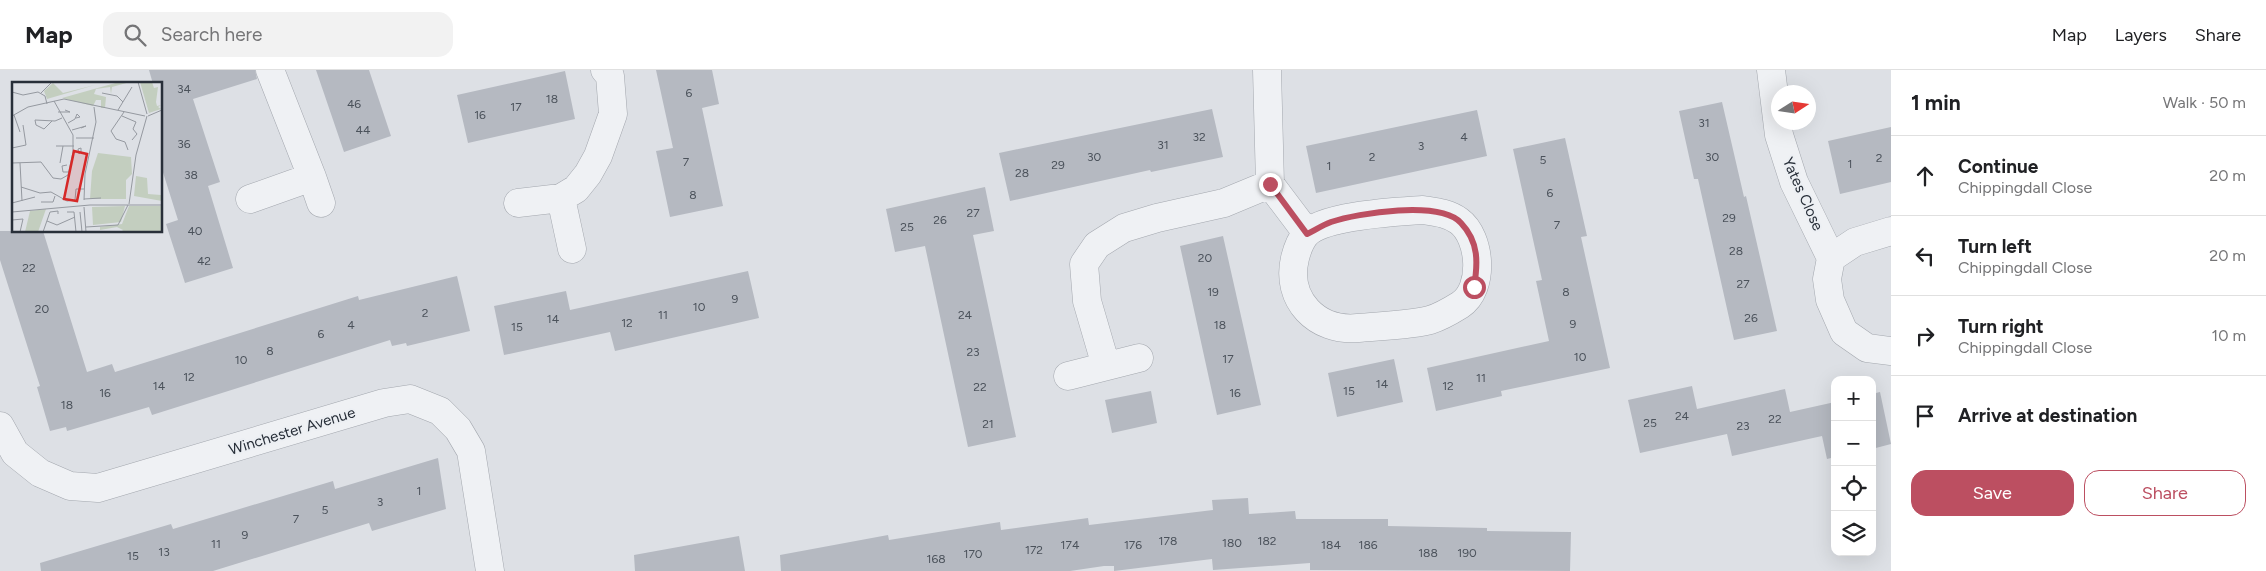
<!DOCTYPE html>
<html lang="en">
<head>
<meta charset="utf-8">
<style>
  :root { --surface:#fff; --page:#f2f2f2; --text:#202124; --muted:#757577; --line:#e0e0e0; --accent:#bc4f61 }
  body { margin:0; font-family:Figtree,sans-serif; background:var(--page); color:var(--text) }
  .controls { position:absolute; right:15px; bottom:15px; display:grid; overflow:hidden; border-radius:10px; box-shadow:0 5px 20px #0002 }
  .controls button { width:45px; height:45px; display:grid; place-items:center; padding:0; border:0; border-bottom:1px solid var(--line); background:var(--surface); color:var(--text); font:25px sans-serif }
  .compass { position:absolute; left:1771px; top:15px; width:45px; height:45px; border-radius:50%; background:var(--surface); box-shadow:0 5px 20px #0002; rotate:78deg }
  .stop { position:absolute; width:15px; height:15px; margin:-11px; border:4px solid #bc4f61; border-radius:50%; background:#fff }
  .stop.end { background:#bc4f61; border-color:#fff; box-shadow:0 1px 5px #0008 }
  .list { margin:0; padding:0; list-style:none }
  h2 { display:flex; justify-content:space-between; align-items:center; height:65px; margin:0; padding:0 20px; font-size:21px }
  h2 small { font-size:16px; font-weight:400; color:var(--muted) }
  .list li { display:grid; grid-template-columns:32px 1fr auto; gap:15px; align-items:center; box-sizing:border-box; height:80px; padding:0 20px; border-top:1px solid var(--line) }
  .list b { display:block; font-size:19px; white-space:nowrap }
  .list p { margin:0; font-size:16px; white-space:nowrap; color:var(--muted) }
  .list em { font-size:16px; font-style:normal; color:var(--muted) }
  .actions { display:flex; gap:10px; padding:15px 20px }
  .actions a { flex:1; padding:11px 0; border:1px solid var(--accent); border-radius:15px; text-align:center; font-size:18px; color:var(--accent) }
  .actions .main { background:var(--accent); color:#fff }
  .icon { flex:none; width:28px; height:28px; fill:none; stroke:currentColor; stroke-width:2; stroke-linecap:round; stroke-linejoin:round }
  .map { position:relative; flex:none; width:1891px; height:501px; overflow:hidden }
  header { display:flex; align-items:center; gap:30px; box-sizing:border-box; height:70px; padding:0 25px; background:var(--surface); border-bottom:1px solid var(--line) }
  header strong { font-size:24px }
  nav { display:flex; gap:28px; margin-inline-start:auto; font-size:18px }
  .search { width:350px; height:45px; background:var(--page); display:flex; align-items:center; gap:12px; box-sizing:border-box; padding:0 18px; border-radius:15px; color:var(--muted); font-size:19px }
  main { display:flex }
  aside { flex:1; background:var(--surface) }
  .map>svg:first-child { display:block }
  .building { fill:#b5b9c1 }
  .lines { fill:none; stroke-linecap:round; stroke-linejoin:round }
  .street-casing { stroke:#a3a7ae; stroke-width:29 }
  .street { stroke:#eff1f4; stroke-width:28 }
  .route { stroke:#bc4f61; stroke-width:6 }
  .labels { text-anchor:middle; stroke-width:4; stroke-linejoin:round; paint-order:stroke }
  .number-label { font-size:12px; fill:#4b525b }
  .street-label { font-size:15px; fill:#282f39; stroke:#eceff3 }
  .inset-road { fill:none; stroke:#9599a0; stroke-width:1 }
  .view { fill:#d62828; fill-opacity:0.15; stroke:#d62828; stroke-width:2.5 }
  .inset-edge { fill:none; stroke:#282f39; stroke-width:2.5 }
</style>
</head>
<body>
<header>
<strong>Map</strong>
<div class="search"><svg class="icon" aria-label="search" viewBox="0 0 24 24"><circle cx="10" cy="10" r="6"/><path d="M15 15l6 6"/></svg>Search here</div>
<nav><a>Map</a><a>Layers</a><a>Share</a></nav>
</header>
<main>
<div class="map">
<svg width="1891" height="501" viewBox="0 0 1891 501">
  <rect width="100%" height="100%" fill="#dde0e5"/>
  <path class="building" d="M149,0h106l2,9 -64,20 27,83 -12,4 25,82 -48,15 -19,-59 12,-4 -17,-54v-82h-8z
    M316,0h53l22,66 -47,16z
    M656,0h56l7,34 -17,4 21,98 -53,11 -14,-66 17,-3z
    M565,1l10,48 -107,24 -11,-48z
    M1722,32l22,95 2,-1 31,135 -43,9 -36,-161h-4l-15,-68z
    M1212,39l11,48 -72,15 -1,-2 -140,31 -11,-48z
    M1477,40l10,46 -171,37 -10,-47z
    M1891,57v55l-51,12 -12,-53z
    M1565,68l22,98 -6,1 29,131 -109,23 1,5 -66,15 -9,-43 122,-27 -13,-60 6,-1 -29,-131z
    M985,117l9,44 -21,4 43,202 -48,10 -43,-201 -30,6 -9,-43z
    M0,161h43l44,141 25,-8 3,8 243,-76 1,4 98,-24 13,55 -63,15 -1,-3 -14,3 -2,-6 -238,75 -3,-8 -82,24 -1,-4 -16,4 -13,-44 3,-1 -40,-126z
    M1223,166l38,169 -44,10 -37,-169z
    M748,201l11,47 -144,33 -5,-19 -106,23 -10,-49 72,-15 4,19z
    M1394,289l9,43 -66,15 -9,-44z
    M1692,316l5,23 88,-20 5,23 45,-10v55l-8,2 -5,-23 -90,20 -5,-22 -87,19 -12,-53z
    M1151,321l6,32 -45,10 -7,-33z
    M1880,322l11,52 -19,5v-55z
    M438,388l8,51 -74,22 -3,-8 -156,48h-172l-1,-8 131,-39 2,5 160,-48 2,8z
    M1248,428l1,16 46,-3 1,8h92v7l99,2v3l84,1 -1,39 -260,-1v-7l-97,7 -1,-11 -98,12v-5h-10l-34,5h-289l-1,-16 108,-20 1,5 111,-18 1,8 87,-12 1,7 124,-15 -1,-10z
    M739,466l6,35h-110l-1,-16z"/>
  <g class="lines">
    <g class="street-casing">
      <path id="street" d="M270,0l42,107
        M1267,0l3,114 37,49
        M1771,0l8,65 15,47 37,76 -4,21 3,21 14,32 23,16 24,3
        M561,128l15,-9 12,-15 10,-18 15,-42 -3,-38 -5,-6
        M250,129l62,-22 9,26
        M518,133l43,-5 11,51
        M1423,140c13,2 25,3 36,11 22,16 26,68 1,84 -8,5 -20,12 -30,15 -18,5 -52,6 -72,8 -41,4 -73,-28 -63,-70 2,-8 5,-17 11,-24 19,-19 90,-22 117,-24z
        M1831,188l24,-16 36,-11
        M1106,296l-19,-65 -3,-37 13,-19 27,-17 33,-10 67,-15 46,-19
        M1068,306l71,-18
        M0,356l15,27 25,20 30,13 28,2 286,-85 26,-4 30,12 18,18 13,22 19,120"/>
    </g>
    <use href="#street" class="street"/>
  </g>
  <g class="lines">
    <path class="route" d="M1270,114l37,50c8,-4 16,-9 24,-12 27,-9 109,-22 130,1 18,19 17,40 13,64"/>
  </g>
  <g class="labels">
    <g class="number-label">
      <text x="184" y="23">34</text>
      <text x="689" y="27">6</text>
      <text x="552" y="33">18</text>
      <text x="354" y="38">46</text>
      <text x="516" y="41">17</text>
      <text x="480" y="49">16</text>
      <text x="1704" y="57">31</text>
      <text x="363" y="64">44</text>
      <text x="1199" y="71">32</text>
      <text x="1464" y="71">4</text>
      <text x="184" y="78">36</text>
      <text x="1163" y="79">31</text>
      <text x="1421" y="80">3</text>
      <text x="1094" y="91">30</text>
      <text x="1372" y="91">2</text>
      <text x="1712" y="91">30</text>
      <text x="1879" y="92">2</text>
      <text x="1543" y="94">5</text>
      <text x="686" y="96">7</text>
      <text x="1850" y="98">1</text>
      <text x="1058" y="99">29</text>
      <text x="1329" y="100">1</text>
      <text x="1022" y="107">28</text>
      <text x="191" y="109">38</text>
      <text x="1550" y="127">6</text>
      <text x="693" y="129">8</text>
      <text x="973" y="147">27</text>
      <text x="1729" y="152">29</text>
      <text x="940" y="154">26</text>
      <text x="1557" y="159">7</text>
      <text x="907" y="161">25</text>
      <text x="195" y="165">40</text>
      <text x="1736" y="185">28</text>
      <text x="1205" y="192">20</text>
      <text x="204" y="195">42</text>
      <text x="29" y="202">22</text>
      <text x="1743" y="218">27</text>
      <text x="1213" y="226">19</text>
      <text x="1566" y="226">8</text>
      <text x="735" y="233">9</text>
      <text x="699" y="241">10</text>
      <text x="42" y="243">20</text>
      <text x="425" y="247">2</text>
      <text x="663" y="249">11</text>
      <text x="965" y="249">24</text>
      <text x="1751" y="252">26</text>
      <text x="553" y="253">14</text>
      <text x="627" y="257">12</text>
      <text x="1573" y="258">9</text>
      <text x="351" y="259">4</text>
      <text x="1220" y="259">18</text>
      <text x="517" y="261">15</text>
      <text x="321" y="268">6</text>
      <text x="270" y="285">8</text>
      <text x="973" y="286">23</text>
      <text x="1580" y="291">10</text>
      <text x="1228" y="293">17</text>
      <text x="241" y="294">10</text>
      <text x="189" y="311">12</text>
      <text x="1481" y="312">11</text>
      <text x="1382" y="318">14</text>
      <text x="159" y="320">14</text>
      <text x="1448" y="320">12</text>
      <text x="980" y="321">22</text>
      <text x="1349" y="325">15</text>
      <text x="105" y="327">16</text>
      <text x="1235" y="327">16</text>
      <text x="67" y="339">18</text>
      <text x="1682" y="350">24</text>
      <text x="1775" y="353">22</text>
      <text x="1650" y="357">25</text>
      <text x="988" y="358">21</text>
      <text x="1743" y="360">23</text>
      <text x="419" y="425">1</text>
      <text x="380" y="436">3</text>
      <text x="325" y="444">5</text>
      <text x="296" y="453">7</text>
      <text x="245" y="469">9</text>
      <text x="1168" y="475">178</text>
      <text x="1267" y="475">182</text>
      <text x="1232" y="477">180</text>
      <text x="216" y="478">11</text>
      <text x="1070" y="479">174</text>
      <text x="1133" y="479">176</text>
      <text x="1331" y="479">184</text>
      <text x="1368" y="479">186</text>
      <text x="1034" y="484">172</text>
      <text x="164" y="486">13</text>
      <text x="1428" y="487">188</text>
      <text x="1467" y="487">190</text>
      <text x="973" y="488">170</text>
      <text x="133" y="490">15</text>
      <text x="936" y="493">168</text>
    </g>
    <g class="street-label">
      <text transform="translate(1803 124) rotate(66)" y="5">Yates Close</text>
      <text transform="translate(292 361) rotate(-17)" y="5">Winchester Avenue</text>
    </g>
  </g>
  <g transform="translate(12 12)">
    <rect width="150" height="150" fill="#dde0e5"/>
    <path d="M107,0h11l-18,5 -1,7 -1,-7 -14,2 -2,5 12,3 -1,11h-4v-8h-5l-3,6 -31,-8zM128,0h12l2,6 4,-1 -2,15 1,4 4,-1 -3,2 3,2 -12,4zM41,1l10,10 32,-8 -48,14 -3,-8zM86,71l33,4 1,17 -6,6v19h-36l2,-28zM124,94l11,2 1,16 13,1 1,-6v12l-28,-5zM113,124l-4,16 -28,3 -1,-18zM117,124h33v26h-41l2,-2 -6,-3 -17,3v-3l22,-3zM34,127l-8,23h-13l5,-21z" fill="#c3cebf"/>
    <path class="inset-road" d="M126,0l9,32M0,10l11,3 15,-3M26,10l7,4 2,8M29,11l11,-11M90,11l15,3 6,6M106,28l14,-23M46,30h12l-5,-2M112,30l-13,19 5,8 9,3 3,8M2,33l6,17M0,34l16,-9 36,-8 81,17M110,34l14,6 -3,7 4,5 -5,6M136,34l14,-6M40,39l-8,8 -8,-4 -1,-5 20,1 7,-3M56,41l7,-4 2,-5 3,3 -4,1M60,48l14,-4 -5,2M64,56h18M44,64h18M0,66l14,-3 -3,-20M69,66v4l-2,2 -1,-5zM0,81l29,-1 12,16 8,1 7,-4 5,-23v-17l-19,-34M8,81l2,38M48,81l3,-17M55,83l-5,1 1,6h6M9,105l19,6 11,-1 16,9 8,-1 1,-11h8M72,117l17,-1M72,118l1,-26 11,-52 -2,-15M29,120h12l2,-6M0,121l23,-6M117,122l7,-49 11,-39M72,125l2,25M0,130l78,-7h72M55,130h7l2,20M68,130l2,20M0,138l11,-1 -3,13M35,139l10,4 18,-8M74,145l32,-2 10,-20M31,150l7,-20 8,-1v3"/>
    <path class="view" d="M62,69l13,3 -10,47 -13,-2z"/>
    <rect width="150" height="150" class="inset-edge"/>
  </g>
</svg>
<div class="controls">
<button>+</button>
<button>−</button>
<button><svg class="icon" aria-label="locate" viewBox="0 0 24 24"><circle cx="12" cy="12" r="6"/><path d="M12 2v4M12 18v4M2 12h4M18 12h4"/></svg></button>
<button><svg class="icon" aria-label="layers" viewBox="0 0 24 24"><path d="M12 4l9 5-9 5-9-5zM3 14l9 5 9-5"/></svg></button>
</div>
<svg class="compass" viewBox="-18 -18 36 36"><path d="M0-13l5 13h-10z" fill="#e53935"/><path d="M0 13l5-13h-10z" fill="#757577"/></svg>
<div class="stop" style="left:1474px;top:217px"></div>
<div class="stop end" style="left:1270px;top:114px"></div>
</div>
<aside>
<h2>1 min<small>Walk · 50 m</small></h2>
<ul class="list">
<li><svg class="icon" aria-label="ahead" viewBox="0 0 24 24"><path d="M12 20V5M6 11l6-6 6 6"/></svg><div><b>Continue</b><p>Chippingdall Close</p></div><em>20 m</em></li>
<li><svg class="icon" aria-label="left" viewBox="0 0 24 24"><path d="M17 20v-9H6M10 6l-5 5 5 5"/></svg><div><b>Turn left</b><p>Chippingdall Close</p></div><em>20 m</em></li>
<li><svg class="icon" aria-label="right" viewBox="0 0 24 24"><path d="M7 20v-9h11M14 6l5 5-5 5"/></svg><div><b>Turn right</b><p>Chippingdall Close</p></div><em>10 m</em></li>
<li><svg class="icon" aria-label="arrive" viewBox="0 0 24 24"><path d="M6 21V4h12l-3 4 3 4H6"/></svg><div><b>Arrive at destination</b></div></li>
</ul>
<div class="actions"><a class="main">Save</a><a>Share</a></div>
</aside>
</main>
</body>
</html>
